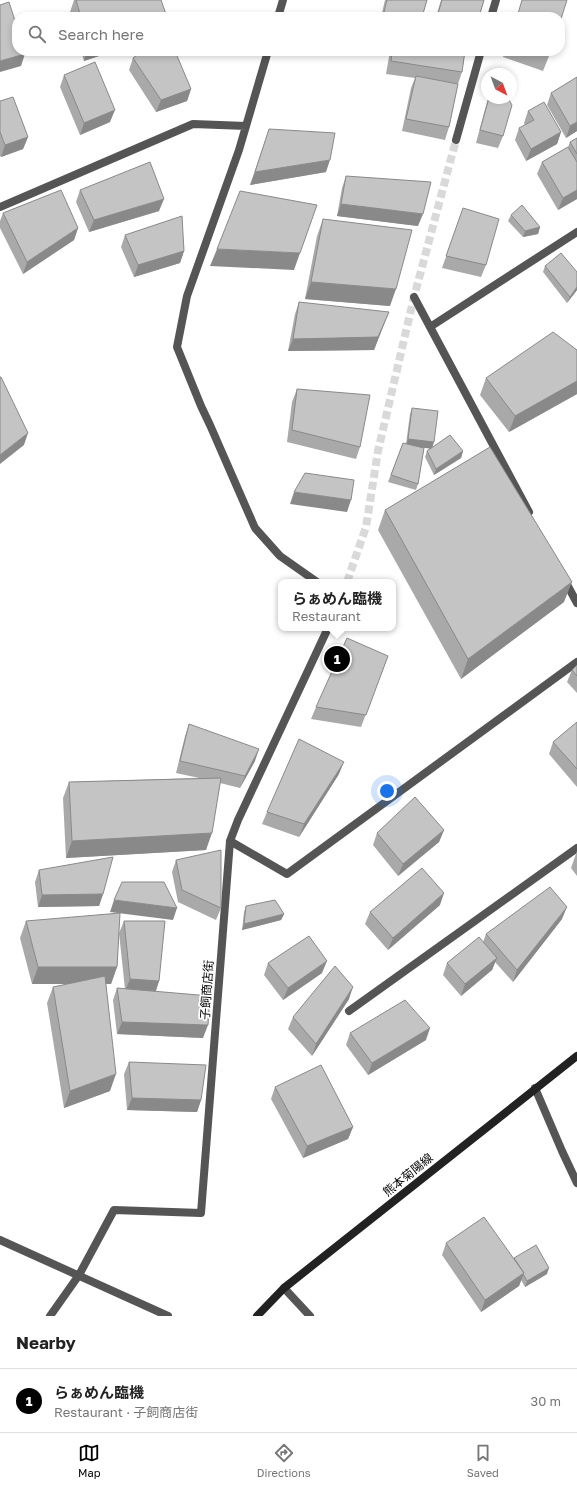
<!DOCTYPE html>
<html lang="en">
<head>
<meta charset="utf-8">
<style>
  :root { --surface:#fff; --page:#f6f6f6; --text:#222; --muted:#767676; --line:#e0e0e0; --accent:#000 }
  body { margin:0; font-family:"Golos Text","Noto Sans JP",sans-serif; background:var(--page); color:var(--text) }
  .compass { position:absolute; left:481px; top:68px; width:36px; height:36px; border-radius:50%; background:var(--surface); box-shadow:0 2px 6px #0003; rotate:139deg }
  .you { position:absolute; left:387px; top:791px; width:14px; height:14px; margin:-10px; border:3px solid #fff; border-radius:50%; background:#1a73e8; box-shadow:0 0 0 6px #1a73e833 }
  .badge { display:grid; place-items:center; width:26px; height:26px; border-radius:50%; background:var(--accent); color:#fff; font-size:13px; font-weight:700 }
  .pin { position:absolute; translate:-50% -50%; border:2px solid #fff; box-shadow:0 1px 4px #0006 }
  .popup { position:absolute; left:278px; top:579px; width:118px; height:52px; box-sizing:border-box; display:grid; place-content:center; border-radius:8px; background:var(--surface); filter:drop-shadow(0 1px 3px #0005); font-size:13px; white-space:nowrap; color:var(--muted) }
  .popup b { font-size:15px; color:var(--text) }
  .popup::after { content:''; position:absolute; left:50%; top:100%; margin-left:-8px; border:8px solid transparent; border-top-color:var(--surface) }
  .list { margin:0; padding:0; list-style:none }
  h2 { display:flex; justify-content:space-between; align-items:center; height:52px; margin:0; padding:0 16px; font-size:17px }
  h2 small { font-size:13px; font-weight:400; color:var(--muted) }
  .list li { display:grid; grid-template-columns:26px 1fr auto; gap:12px; align-items:center; box-sizing:border-box; height:64px; padding:0 16px; border-top:1px solid var(--line) }
  .list b { display:block; font-size:15px; white-space:nowrap }
  .list p { margin:0; font-size:13px; white-space:nowrap; color:var(--muted) }
  .list em { font-size:13px; font-style:normal; color:var(--muted) }
  .icon { flex:none; width:22px; height:22px; fill:none; stroke:currentColor; stroke-width:2; stroke-linecap:round; stroke-linejoin:round }
  .map { position:relative; flex:none; width:577px; height:1316px; overflow:hidden }
  .search { position:absolute; background:var(--surface); box-shadow:0 2px 6px #0003; left:12px; right:12px; top:12px; height:44px; display:flex; align-items:center; gap:10px; box-sizing:border-box; padding:0 14px; border-radius:16px; color:var(--muted); font-size:15px }
  .sheet { height:116px; background:var(--surface) }
  nav { display:flex; justify-content:space-around; align-items:center; box-sizing:border-box; height:56px; border-top:1px solid var(--line); background:var(--surface); font-size:11px; color:var(--muted) }
  nav a { display:grid; justify-items:center; gap:2px }
  nav .on { color:var(--accent) }
  .map>svg:first-child { display:block }
  .lines { fill:none; stroke-linecap:round; stroke-linejoin:round }
  .minor-tunnel { stroke:#d9d9d9; stroke-width:8; stroke-dasharray:8 4; stroke-linecap:butt }
  .minor { stroke:#555; stroke-width:8 }
  .tertiary { stroke:#555; stroke-width:8 }
  .secondary { stroke:#222; stroke-width:8 }
  .wall { fill:#a9a9a9 }
  .shaded-wall { fill:#898989 }
  .building { fill:#c4c4c4; stroke:#898989 }
  .labels { text-anchor:middle; stroke-width:3.5; stroke-linejoin:round; paint-order:stroke }
  .street-label { font-size:12px; fill:#000; stroke:#fff }
</style>
</head>
<body>
<div class="map">
<svg width="577" height="1316" viewBox="0 0 577 1316">
  <rect width="100%" height="100%" fill="#fff"/>
  <g class="lines">
    <path class="minor-tunnel" d="M347,582l19,-55 12,-76 36,-154 42,-157"/>
    <path class="minor" d="M278,17l5,-17
      M491,17l5,-17
      M268,51l-29,99 -52,146 -10,51 24,59 9,19 45,103 25,28 37,26
      M456,140l25,-89
      M0,207l193,-83 53,2
      M414,297l115,215
      M430,327l147,-95
      M564,579l13,24
      M230,841l57,33 290,-212
      M349,1011l228,-163
      M535,1088l27,63 15,32
      M284,1288l26,28
      M50,1316l29,-41 35,-65 87,3 29,-372 8,-21 90,-192"/>
    <path class="tertiary" d="M0,1240l168,76"/>
    <path class="secondary" d="M257,1316l27,-28 293,-232"/>
  </g>
  <path class="wall" d="M74,0h87l6,17h-97l-1,-2z
    M385,0h42l-5,17h-41z
    M441,0h43l-5,17h-43z
    M81,51h33l-30,10z
    M390,51h75l-3,21 -4,12 -9,43 -4,13 -43,-9 9,-43 4,-10 -29,-4z
    M505,51h46l-8,20 -40,-14z
    M133,58l58,31 -4,12 -31,11 -27,-42z
    M64,75l46,47 -30,13 -20,-48z
    M577,77v54l-11,7 -19,-33 4,-12z
    M488,98h20l-5,38 -5,12 -22,-5z
    M0,101l28,36 -5,12 -22,8 -1,-1z
    M528,111l33,21 -4,12 -31,17 -11,-21 4,-12 6,-3 -1,-2z
    M269,129l57,43 -76,13z
    M577,138v61l-19,11 -21,-36 5,-12 26,-15 2,-5z
    M346,176l72,50 -81,-10 5,-28z
    M80,190l79,21 -70,21 -13,-30z
    M463,208l23,57 -5,12 -39,-9z
    M3,213l75,15 -4,12 -51,34 -23,-46v-7z
    M511,215l29,12 -2,7 -15,3 -15,-16z
    M323,219l67,87 -85,-7 12,-63z
    M125,235l59,16 -4,12 -46,14 -13,-30z
    M545,266l32,6v18l-10,13 -24,-31z
    M299,302l85,22 -10,26 -86,1 7,-37z
    M577,350v44l-68,38 -29,-37 6,-17z
    M297,389l63,58 -4,12 -69,-17 5,-40z
    M412,408l20,39 31,4 -2,7 -27,17 -9,-18 2,-6 3,-3h-6l-6,36 -2,6 -28,-8 15,-39 3,1 4,-30z
    M385,510l179,92 -103,77 -83,-149z
    M388,656l-27,71 -50,-8 5,-12z
    M577,665v28l-10,-11 5,-12z
    M577,722v65l-28,-33 4,-12z
    M189,724l66,37 -15,27 -20,-5 -14,67 -140,8 -3,-60 6,-16 130,-4 -23,-5 9,-37z
    M339,774l-40,63 -37,-13 5,-12z
    M444,830l-5,12 -41,34 -25,-31 4,-12z
    M577,851v25l-6,-8z
    M176,860l45,48 -5,12 -38,-18 -6,-30z
    M39,870l64,24 -4,12 -61,1 -3,-25z
    M440,905l-52,45 -23,-26 5,-12z
    M246,906l38,8 -3,6 -39,10 2,-18z
    M562,919l-49,63 -18,-20 -3,8 -31,26 -18,-21 4,-12 36,-21 3,-8z
    M26,921l93,12 5,-12 35,60 -3,10 47,47 -86,-4 -4,-34 4,-12 8,1 -6,-56 -2,34 -6,17h-5l4,107 -46,17 -17,-105 6,-16 15,-3h-36l-12,-46z
    M268,963l54,10 -39,27 -19,-25z
    M349,999l-37,57 -24,-27 5,-12z
    M350,1033l76,7 -58,35 -22,-30z
    M129,1062l72,38 -4,12 -70,-2 -3,-36z
    M275,1087l78,40 -5,12 -45,19 -32,-59z
    M446,1243l68,16v-1l33,16 -22,13 -4,-7 -2,6 -38,26 -39,-57z"/>
  <path class="shaded-wall" d="M87,51h27l-30,10z
    M25,54l-4,12 -21,6v-11z
    M191,89l-4,12 -31,11 5,-12z
    M115,110l-5,12 -30,13 4,-12z
    M577,122v9l-11,7 4,-12z
    M561,132l-4,12 -31,17 5,-12z
    M28,137l-5,12 -22,8 4,-12z
    M330,160l-4,12 -76,13 5,-13z
    M577,190v9l-19,11 5,-12z
    M164,199l-5,12 -70,21 5,-12z
    M341,204l82,10 -5,12 -81,-10z
    M540,227l-2,7 -15,3 2,-6z
    M78,228l-4,12 -51,34 4,-12z
    M217,249l83,4 -6,17 -84,-4z
    M184,251l-4,12 -46,14 4,-12z
    M311,282l85,7 -6,17 -85,-7z
    M577,287v3l-10,13 3,-6z
    M389,312l-15,38 -86,1 5,-12z
    M577,381v13l-68,38 6,-16z
    M28,433l-4,12 -24,19v-9z
    M408,439l26,3 -2,7 -26,-4z
    M463,451l-2,7 -27,17 2,-6z
    M294,492l57,8 -4,12 -57,-8z
    M572,582l-8,20 -103,77 7,-20z
    M259,749l-4,12 -15,27 5,-12z
    M344,762l-5,12 -40,63 5,-13z
    M444,830l-5,12 -41,34 5,-12z
    M212,833l-6,17 -140,8 6,-17z
    M444,893l-4,12 -52,45 5,-12z
    M103,894l-4,12 -61,1 4,-12z
    M114,900l63,8 -4,12 -63,-8z
    M567,907l-5,12 -49,63 4,-12z
    M284,914l-3,6 -39,10 2,-6z
    M497,958l-5,12 -31,26 4,-12z
    M327,961l-5,12 -39,27 5,-12z
    M38,967h79l-6,17h-79z
    M130,979l29,2 -4,12 -30,-2z
    M353,987l-4,12 -37,57 4,-12z
    M122,1022l86,3 -5,13 -86,-4z
    M430,1028l-4,12 -58,35 4,-12z
    M116,1074l-6,17 -46,17 6,-17z
    M132,1098l69,2 -4,12 -70,-2z
    M353,1127l-5,12 -45,19 4,-12z
    M549,1268l-2,6 -22,13 2,-6z
    M524,1273l-5,13 -38,26 4,-12z"/>
  <path class="building" d="M76,0h85l6,17h-86z
    M387,0h40l-5,17h-18l-20,-5z
    M442,0h42l-5,17h-42z
    M522,0h45l-7,22v-5h-43z
    M9,2l8,25v24h7l1,3 -25,7v-56z
    M143,51h32l16,38 -30,11 -28,-42z
    M392,51h73l-3,21 -71,-11z
    M540,51h11l-1,3z
    M95,62l20,48 -31,13 -20,-48z
    M416,76l42,8 -9,43 -43,-8z
    M577,77v45l-7,4 -19,-33z
    M13,97l15,40 -23,8 -5,-13v-31z
    M489,98h19l4,7 -9,31 -23,-6z
    M544,102l17,30 -30,17 -12,-21 15,-8 -6,-9z
    M269,129l66,4 -5,27 -75,12z
    M577,138v16l-7,-12z
    M568,147l9,15v28l-14,8 -21,-36z
    M150,162l14,37 -70,21 -14,-30z
    M346,176l85,6 -8,32 -82,-10z
    M61,190l17,38 -51,34 -24,-49z
    M240,191l77,14 -17,48 -83,-4z
    M522,205l18,22 -15,4 -14,-16z
    M463,208l36,11 -13,46 -40,-9z
    M182,216l2,35 -46,14 -13,-30z
    M323,219l89,11 -16,59 -85,-7z
    M561,253l16,19v15l-7,10 -25,-31z
    M299,302l90,10 -11,25 -85,2z
    M553,332l24,18v31l-62,35 -29,-38z
    M0,377h1l27,56 -28,22z
    M297,389l73,6 -10,52 -68,-17z
    M412,408l26,3 -4,31 -26,-3z
    M450,435l13,16 -27,18 -9,-18z
    M403,443l21,5 -6,36 -27,-9z
    M490,447l82,135 -104,77 -83,-149z
    M305,473l49,7 -3,20 -57,-8z
    M347,638l41,18 -22,59 -50,-8z
    M577,665v11l-5,-6z
    M577,722v47l-24,-27z
    M189,724l70,25 -14,27 -65,-15z
    M299,739l45,23 -40,62 -37,-12z
    M221,778l-9,55 -140,8 -3,-59z
    M415,797l29,33 -41,34 -26,-31z
    M221,850v58l-39,-18 -6,-30z
    M113,857l-10,37 -61,1 -3,-25z
    M422,868l22,25 -51,45 -23,-26z
    M122,882h42l13,26 -63,-8z
    M550,887l17,20 -50,63 -31,-36z
    M275,900l9,14 -40,10 2,-18z
    M120,913l-3,54h-79l-12,-46z
    M124,921h41l-6,60 -29,-2z
    M309,936l18,25 -39,27 -20,-25z
    M479,937l18,21 -32,26 -18,-21z
    M335,966l18,21 -37,57 -23,-27z
    M105,976l11,98 -46,17 -17,-104z
    M117,988l93,8 -2,29 -86,-3z
    M405,1000l25,28 -58,35 -22,-30z
    M129,1062l77,3 -5,35 -69,-2z
    M321,1065l32,62 -46,19 -32,-59z
    M484,1217l40,56 -39,27 -39,-57z
    M536,1245l13,23 -22,13 -4,-7 1,-1 -10,-15z"/>
  <g class="labels">
    <g class="street-label">
      <text transform="translate(207 990) rotate(-86)" y="4">子飼商店街</text>
      <text transform="translate(408 1175) rotate(-39)" y="4">熊本菊陽線</text>
    </g>
  </g>
</svg>
<svg class="compass" viewBox="-18 -18 36 36"><path d="M0-13l5 13h-10z" fill="#e53935"/><path d="M0 13l5-13h-10z" fill="#767676"/></svg>
<div class="you"></div>
<div class="pin badge" style="left:337px;top:659px">1</div>
<div class="popup"><b>らぁめん臨機</b>Restaurant</div>
<div class="search"><svg class="icon" aria-label="search" viewBox="0 0 24 24"><circle cx="10" cy="10" r="6"/><path d="M15 15l6 6"/></svg>Search here</div>
</div>
<section class="sheet">
<h2>Nearby<small></small></h2>
<ul class="list">
<li><span class="badge">1</span><div><b>らぁめん臨機</b><p>Restaurant · 子飼商店街</p></div><em>30 m</em></li>
</ul>
</section>
<nav>
<a class="on"><svg class="icon" aria-label="map" viewBox="0 0 24 24"><path d="M3 6l6-2 6 2 6-2v14l-6 2-6-2-6 2zM9 4v14M15 6v14"/></svg>Map</a>
<a><svg class="icon" aria-label="directions" viewBox="0 0 24 24"><path d="M12 3l9 9-9 9-9-9zM9 14v-3h6M13 9l2 2-2 2"/></svg>Directions</a>
<a><svg class="icon" aria-label="saved" viewBox="0 0 24 24"><path d="M7 4h10v16l-5-4-5 4z"/></svg>Saved</a>
</nav>
</body>
</html>
